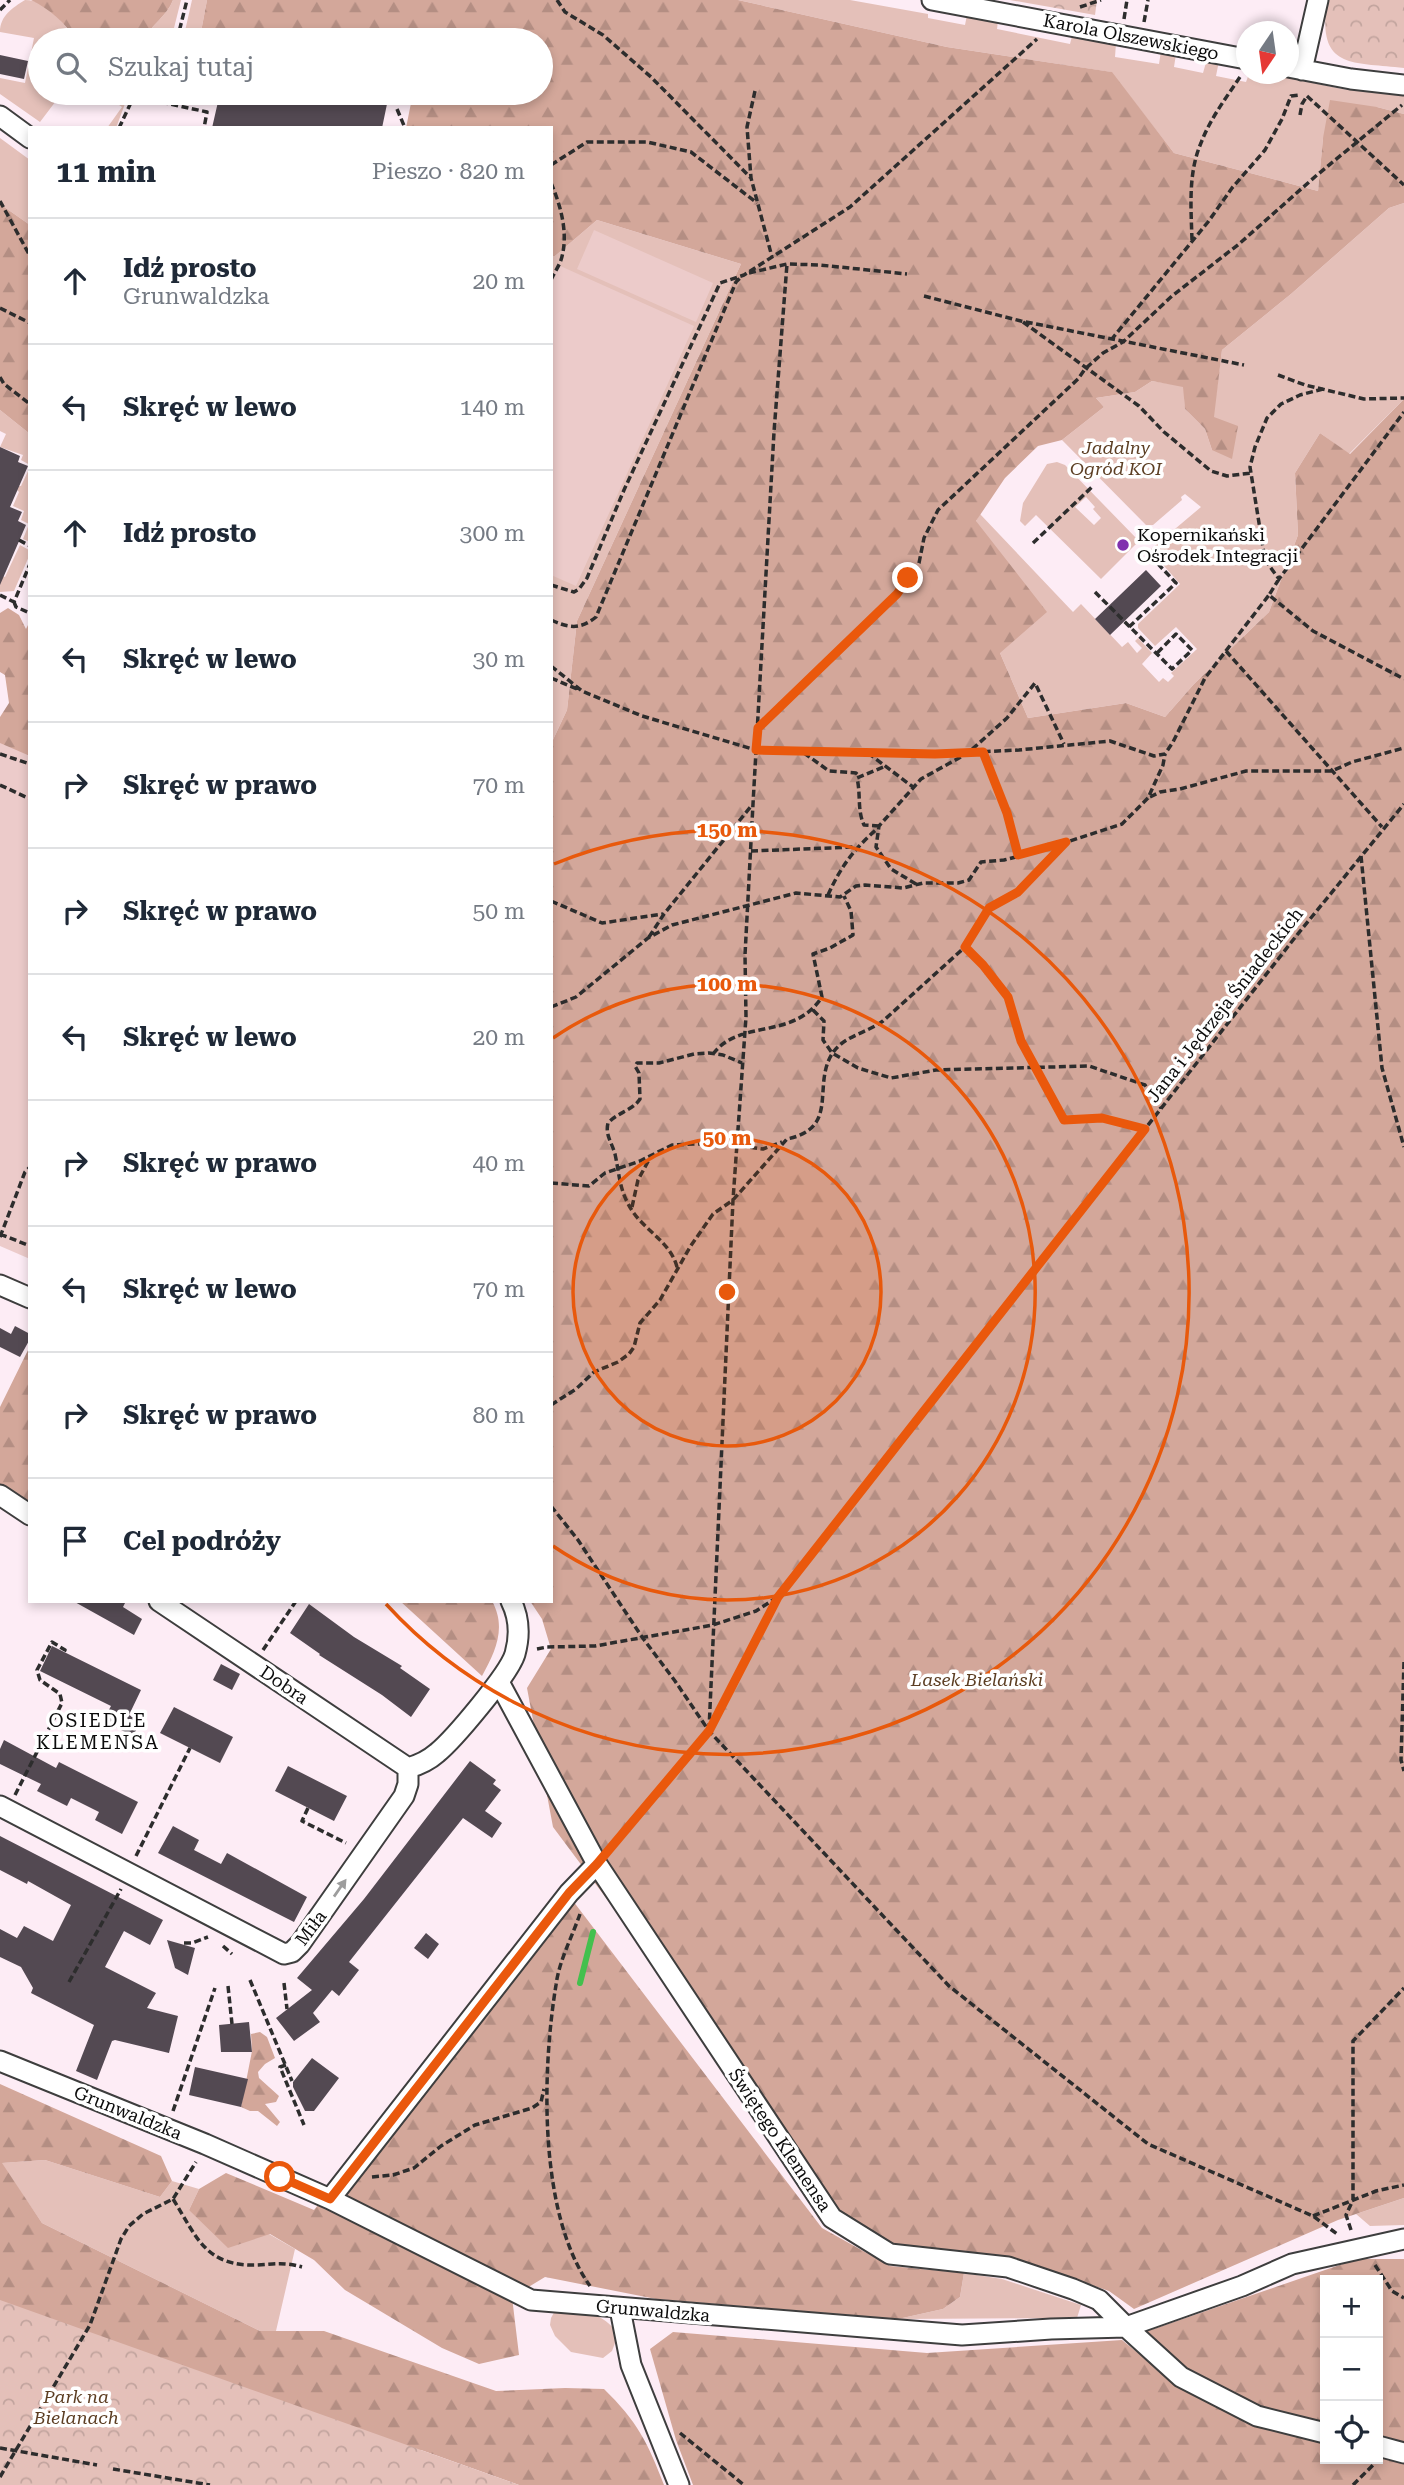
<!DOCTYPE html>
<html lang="pl">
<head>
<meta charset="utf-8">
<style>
  :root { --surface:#fff; --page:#f6f6f7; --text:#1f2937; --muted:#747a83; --line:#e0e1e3 }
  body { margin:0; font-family:"Roboto Serif",serif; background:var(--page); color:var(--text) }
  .controls { position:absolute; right:21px; bottom:21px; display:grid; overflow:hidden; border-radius:0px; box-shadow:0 4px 10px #0003 }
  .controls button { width:63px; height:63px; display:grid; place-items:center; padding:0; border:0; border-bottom:2px solid var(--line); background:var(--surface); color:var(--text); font:35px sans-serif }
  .compass { position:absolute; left:1236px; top:21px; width:63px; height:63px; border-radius:50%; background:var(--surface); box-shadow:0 4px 10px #0003; rotate:193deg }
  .stop { position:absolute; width:21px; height:21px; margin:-16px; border:5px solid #ea580c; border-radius:50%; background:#fff }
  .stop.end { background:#ea580c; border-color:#fff; box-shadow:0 2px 7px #0008 }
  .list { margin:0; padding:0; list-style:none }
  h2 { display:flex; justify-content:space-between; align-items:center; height:91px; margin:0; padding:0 28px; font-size:30px }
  h2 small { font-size:23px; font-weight:400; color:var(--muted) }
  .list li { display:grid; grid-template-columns:46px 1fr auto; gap:21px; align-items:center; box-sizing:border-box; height:126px; padding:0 28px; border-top:2px solid var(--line) }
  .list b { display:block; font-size:26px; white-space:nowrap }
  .list p { margin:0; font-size:23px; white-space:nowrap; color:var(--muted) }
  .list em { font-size:23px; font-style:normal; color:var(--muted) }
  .icon { flex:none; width:38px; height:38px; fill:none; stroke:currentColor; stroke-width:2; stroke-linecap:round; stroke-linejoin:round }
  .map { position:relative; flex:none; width:1404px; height:2485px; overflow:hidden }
  .search { position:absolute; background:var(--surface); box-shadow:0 4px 10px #0003; left:28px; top:28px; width:525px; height:77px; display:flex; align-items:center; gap:18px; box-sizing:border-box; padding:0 24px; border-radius:38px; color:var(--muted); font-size:26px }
  .panel { position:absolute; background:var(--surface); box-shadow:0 4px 10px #0003; left:28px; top:126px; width:525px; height:1477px; border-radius:0px }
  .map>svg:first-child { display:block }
  .grass { fill:#e4c0b9; fill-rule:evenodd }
  .forest { fill:url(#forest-firs) }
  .park { fill:url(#park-crowns) }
  .pitch { fill:#eccbca }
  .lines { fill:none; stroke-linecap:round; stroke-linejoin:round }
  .stream { stroke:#43c04d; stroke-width:6 }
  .building { fill:#534952 }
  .street-casing { stroke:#3e3e3e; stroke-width:23 }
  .path { stroke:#2d2d2d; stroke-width:3.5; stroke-dasharray:7 3.5; stroke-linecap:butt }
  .street { stroke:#fff; stroke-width:19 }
  .oneway { fill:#9d9d9d }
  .route { stroke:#ea580c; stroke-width:9 }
  .ring { fill:none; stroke:#e8590c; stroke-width:3.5 }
  .poi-dot { fill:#8031ae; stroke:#fff; stroke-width:2.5 }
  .labels { text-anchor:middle; stroke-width:7; stroke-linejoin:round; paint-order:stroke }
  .street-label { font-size:18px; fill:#0b0b0b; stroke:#fff }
  .park-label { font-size:18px; font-style:italic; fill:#5c3e23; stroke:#fff }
  .poi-label { font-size:18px; fill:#0b0b0b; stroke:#fff; text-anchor:start }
  .neighbourhood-label { font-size:19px; letter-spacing:2px; fill:#0b0b0b; stroke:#fff }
  .centre { fill:#e8590c; stroke:#fff; stroke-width:3.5 }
  .ring-label { font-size:21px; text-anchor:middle; font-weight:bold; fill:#e8590c; stroke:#fff; stroke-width:7; stroke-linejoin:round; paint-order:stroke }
</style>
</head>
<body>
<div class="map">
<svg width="1404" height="2485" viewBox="0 0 1404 2485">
  <defs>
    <pattern id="forest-firs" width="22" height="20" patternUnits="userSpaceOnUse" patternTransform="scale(1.75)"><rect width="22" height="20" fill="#d3a79a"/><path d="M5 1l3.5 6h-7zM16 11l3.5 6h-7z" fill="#b48e83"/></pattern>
    <pattern id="park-crowns" width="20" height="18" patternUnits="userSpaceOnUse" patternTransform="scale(1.75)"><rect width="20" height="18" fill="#e4c0b9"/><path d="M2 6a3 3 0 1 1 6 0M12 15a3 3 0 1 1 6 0" fill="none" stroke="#c2a49e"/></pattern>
  </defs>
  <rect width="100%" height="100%" fill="#fdecf5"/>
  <path class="grass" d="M25,0c23,0 39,24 51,40h-36v53h22l-22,29 -40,-28v-16l25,5 9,-45 -34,-6c0,-16 12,-24 25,-32z
    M173,0h8l-10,40h-28c8,-15 24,-24 30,-40z
    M192,0h15l-7,37 15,3h-32z
    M738,0h112l78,14v4l37,7 2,-10 31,6 -1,8 73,15 2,-8 44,7 -1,14 44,7 2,-13 15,3 -2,13 29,6 4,-14 12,2 -3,15 30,6 3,-8h22l71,15 62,7v18l-27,-7 -54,31 -5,53 -144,-38 -63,-81 -164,-25z
    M102,93h27l-13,35h-9l15,-21z
    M0,138l30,22v65l-30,-21z
    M1404,203v196l-55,55 -29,-21 -25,40 3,62 -29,77 -75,72 -29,33 -39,-14 -98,15 -28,-65 -24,-132 4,-7 93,98 8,-8 41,43 6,-5 9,11 5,-5 -7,-7 3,-3 14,15 -10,11 17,18 4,-4 5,4 6,-6 -3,-3 26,-24 -21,-22 -21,19 -17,-18v-4l42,-40 -30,-34 51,-43 -16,-13 -4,3 1,3 -29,25h-7l-84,-85 42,-33 -8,-9 39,-6 17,-11 32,5 1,23 20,20 7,21 1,-33 9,-67 69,-56 98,-86z
    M597,220l144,44 -164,357 -10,89 -16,34v-488h4z
    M0,410l30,24v31l-9,-5 2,-5 -23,-8 6,-13 -6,-3z
    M1057,462l8,3 74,76 -38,38 -65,-64 -11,11 -5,-5 3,-18 24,-39zM1086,497l9,10 -2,2 8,9 -7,7 -19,-18z
    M30,467v75l-7,-3 6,-15 -8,-4 3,-9 -11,-5 6,-14 -2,-2 1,-4h3z
    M20,545l9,5 1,4 -16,37 -14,1v-17l5,2z
    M45,2160l115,37 12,-16 27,8 -10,21 80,24 26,15 -19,82h-16l-218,-108 -41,-60z
    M1404,2198v27l-34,1 -14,-12z
    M964,2273l38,6 79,26 -4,13 -179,1 45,-10 17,-12z
    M557,2307c25,5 47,4 61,28l-6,16 -9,7 -32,-6 -16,-16 -5,-11 1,-7z"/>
  <path class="forest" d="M31,0h142c-6,16 -22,25 -30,40h-67c-12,-18 -25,-30 -45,-40z
    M207,0h531l209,47 165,25 62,81 144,38 5,-53 7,-38 47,7 27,7v89l-15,5 -98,86 -69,56 -8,67 24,9 -6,33 -20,-9 -7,-21 -20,-20 -2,-22 -31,-6 -17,11 -39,6 8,9 -42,33 -24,6 -33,32 -29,43 71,91 -47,41 28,65 98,-15 39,14 29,-33 75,-72 29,-77 -3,-62 25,-40 30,21 54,-55v1799l-66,22 -204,89 -25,-18 -100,-34 -118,-13 -52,-34 -286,-383 -26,-139 24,-39 -9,-30 -12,-18h21v-857l16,-34 10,-89 164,-357 -144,-44 -42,36h-4v-128h-145l7,-35h128v-53h-326l-15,-3z
    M0,204l30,21v209l-30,-24z
    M8,608l11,7 7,14 4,-8v135l-3,-1 -27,9v-47l9,-14 -4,-28 -5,-3v-59z
    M30,1346v156l-30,-17v-78z
    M400,1601h92c15,27 3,51 -10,75z
    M570,1897l252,331 68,38 74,7 -4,24 -17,12 -45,10 -242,-20 -111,-22 -33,20 7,58 -40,9 -37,-16 -97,-58 -31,-30 -44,-26 -42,14 -39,-38 10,-21 27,-16 88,37z
    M260,2032l7,5 8,21 -10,6 -7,8 1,6 20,18 -3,6 -11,2 15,18 -3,4 -19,-15h-8l-9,-4 11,-56 -1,-17z
    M0,2084l161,72 11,25 -12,16 -115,-37 -43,3 40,60 218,108h64l172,60 69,-3 39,1c33,32 44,54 60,96h-145l-98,-35 -421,35z
    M1357,2259h47v185l-26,-7v-157h-53v143l-65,-16 -74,-38 -44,-36z
    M673,2332l254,21 195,-13 55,45 148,57v17h53v-3l26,6v23h-711l-17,-45 -26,-91z"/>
  <path class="park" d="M1010,0h87l-2,15z
    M1327,0h77v68c-55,-6 -87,1 -77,-68z
    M0,2300l519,185h-519z"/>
  <path class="pitch" d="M594,230l119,53 -17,39 -119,-53z
    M558,265l136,61 -118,260 -25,-11v-295z
    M0,743l30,13v503l-30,-13z"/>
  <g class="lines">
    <path class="stream" d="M580,1983l13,-51"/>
  </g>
  <path class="building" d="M0,55l28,6 -4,18 -24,-5z
    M220,93h113l54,11 -5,24h-170z
    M0,447l20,9 -2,6 10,4 -18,41 12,5 -4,9 8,4 -26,60z
    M1146,570l15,16 -51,49 -15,-16z
    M15,1326l15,8v5l-10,18 -20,-10v-19l11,6z
    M73,1601h53l-3,6 19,12 -8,16z
    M309,1604l45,33 48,29 -2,2 30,21 -19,28 -29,-22 -63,-40 1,-1 -30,-21z
    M52,1646l89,44 -12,25 12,6 -8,15 -30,-15 8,-15 -71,-35z
    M221,1664l19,10 -8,16 -19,-10z
    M174,1707l59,30 -13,26 -60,-30z
    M4,1740l52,28 3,-6 79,40 -16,32 -27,-14 4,-8 -28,-14 -4,8 -30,-15 4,-7 -41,-20v-15z
    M470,1761l26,19 -3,4 8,6 -16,21 17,12 -10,15 -29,-20 -114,144 10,8 -20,26 -7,-6 -19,23 7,9 -26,19 -18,-23 36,-28 -15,-12 67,-79z
    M288,1766l59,30 -13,25 -59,-30z
    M173,1826l26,14 -5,10 27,14 6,-11 80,44 -13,25 -136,-69z
    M0,1836l163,84 -13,25 -26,-14 -19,36 51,26 -9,15 31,8 -9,37 -54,-13 -3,1 -15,39 -21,-9 18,-46 -63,-32 2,-5 -12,-21 -21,-10v-28l17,9 7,-12 29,15 18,-36 -43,-24 -1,3 -27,-14z
    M426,1933l13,11 -11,15 -14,-11z
    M167,1940l28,8 -7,27 -13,-7z
    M249,2022l3,30h-31l-2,-27z
    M312,2058l27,20 -25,33h-9l-12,-24v-5z
    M195,2067l53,12 -7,28 -52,-12z"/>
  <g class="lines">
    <g class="street-casing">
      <path id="street" d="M932,0l314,59
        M1288,67l63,12 53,6
        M1302,70l16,-70
        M0,116l30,22
        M0,1285l30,13
        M0,1495l30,20
        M159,1601l249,167
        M499,1682l98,182 235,354 58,36 118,13 65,22 26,11 27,27 116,-41 50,-22 112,-25
        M408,1768c11,-3 21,-8 29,-15 17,-14 72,-79 78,-99 5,-18 5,-35 -4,-53
        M0,1806l284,148 8,-2 8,-8 104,-148 4,-12v-16
        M0,2061l205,83 125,55 201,101 431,35 89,-6 75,-2 55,50 76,39 68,17
        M330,2199l239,-306 28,-29
        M620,2309l11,56 48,120
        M1378,2446l26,7"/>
    </g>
    <path class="path" d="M557,0l8,12 38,23 48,42 100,101
      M1080,7l21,-7
      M0,10l10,-10
      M1124,19l3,-19
      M1144,22l4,-22
      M177,40l10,-40
      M755,91l-8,36 4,51 21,79
      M1307,96l97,89
      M162,102l2,-9
      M397,109l8,19
      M1300,115l2,-11 5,-8
      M119,128l15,-32 73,16 -3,16
      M551,165l36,-23h60l44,10 66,51
      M551,183c10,23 18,52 10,77 -2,6 -7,13 -10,20
      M0,201l30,55
      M1192,240c-1,-33 -4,-67 9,-97 9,-24 25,-45 39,-66
      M749,273l38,-9 33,1 87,9
      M924,296l97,25 223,44
      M0,308l30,15
      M1023,322l116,84 25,26 47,39 16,5 24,-3
      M1111,340l97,-118 24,-34 33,-38 17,-31 9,-23 8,-1
      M1278,375l27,10 59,14 40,-1
      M0,377l4,7 26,20
      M1323,389l-23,6 -19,9 -14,14 -12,29 -5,20 15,93 14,19 125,-167
      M19,540l11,6
      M1033,543l60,-57
      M1279,579l-10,16 44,36 91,48
      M551,585l23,7 5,-3 8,-11 37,-88 96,-207 24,-8 106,-68 187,-168
      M1095,592l77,77 20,-19 -16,-16 -19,19
      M0,595l14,7 16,-38
      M14,602l2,5 14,6
      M551,620c18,8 29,10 45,-3l140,-335 6,-6
      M1129,627l47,-44 -34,-36
      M1226,651l156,176
      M551,666l31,25 60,25 114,34 179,4 84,-4 91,-9 44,15 11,-2 8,-12 32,-64 64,-83
      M551,678l26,11
      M758,728l139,-134 22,-31 5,-25 14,-28 140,-131 7,-10 18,-16 20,-11 49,-46 67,-52 78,-69 85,-70
      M983,752l24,61 11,42
      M804,753l25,18 27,2 4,4
      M868,753l45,34
      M0,754l30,10
      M0,785l30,14
      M1150,797l10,-5 20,-3 66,-18h86l20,-9 52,-14
      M879,826l-15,-1c-7,-15 -3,-30 -7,-47l29,-12
      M751,851l104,-4
      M1361,856l21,212 22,79
      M916,884l-25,-15 -15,-22 3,-21 42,-47 47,-26 39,-35 28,-35 29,61
      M828,895c13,-29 26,-46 50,-67
      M551,901l51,22 61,-9
      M649,937l15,-23 88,-109
      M965,947l18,18 25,32 13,44 43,79 38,-2 43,11
      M551,1007l25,-10 72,-59 24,-13 124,-32 44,4 16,-11 9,-1 38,3 20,-5h35l11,-3 12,-18 23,-2 32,-8 86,-28 26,-26 15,-33 2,-11
      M813,1010l11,11 -1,19 9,13 26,15 33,10 45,-8 153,-4 56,19 16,23
      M713,1054c27,-36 80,-13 109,-57l-9,-43 17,-6 23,-13 -2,-24 -7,-15
      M551,1183l38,3 16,-13 35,-12 32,-16 48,-2 43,6 19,-7
      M632,1207l6,-27 13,-24
      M0,1234l30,12
      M0,1237l25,-65 5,-5
      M677,1267c-6,-24 -31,-36 -44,-55 -14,-21 -13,-35 -18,-58 -3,-11 -10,-19 -7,-31 10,-11 24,-12 32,-24l-1,-26 -4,-7 2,-3h22l35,-9 15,-1 14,2 19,8
      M551,1405l25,-16 18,-17 24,-10 11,-8 5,-7 6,-24 20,-23 30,-53 23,-33 20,-14 54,-61c53,-11 25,-53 45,-85 11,-18 35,-21 51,-33l82,-74 24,-39 29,-16 48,-50
      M551,1506l27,34 64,97 33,44 34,50 240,255 199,158 165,72 24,18
      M537,1649l10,-2 48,-1 118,-21 43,-14 20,-13
      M263,1650l33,-49
      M1404,1662l-3,98 3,11
      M709,1730l24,-530 13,-183 -1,-62 8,-151 21,-372 13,-168
      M15,1795l47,-92 -2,-9 -20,-14 -3,-10 15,-28 13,8 -1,2
      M308,1808l-6,13 44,22
      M611,1848l98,-117 69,-134 519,-662 107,-131
      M136,1856l54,-108
      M580,1914c-8,23 -21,47 -24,71 -14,85 -18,228 34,301
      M184,1943h8l16,-6
      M223,1946l9,8
      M250,1980l42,101
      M69,1982l52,-93
      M284,1983l3,26
      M228,1986l4,38
      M286,2065l-6,2 24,58
      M173,2111l42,-123
      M372,2177l21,-2 21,-7 27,-22 34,-21 57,-17 9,-6 3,-13
      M173,2199c24,38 32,68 85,66 18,-1 26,-3 44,2
      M1313,2216l63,-25 28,-6
      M1351,2230l-5,-15 7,-15v-159l51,-53
      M1375,2265l17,26 12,7
      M680,2433l64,52
      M0,2448l97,17
      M113,2469l97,16
      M0,2477l90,-152 31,-86 8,-13 14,-12 30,-15 23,-37
      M1353,2485l20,-20"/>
    <use href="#street" class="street"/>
  </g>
  <defs><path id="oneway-solid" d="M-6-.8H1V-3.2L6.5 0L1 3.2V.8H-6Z" transform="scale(1.75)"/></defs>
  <use class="oneway" href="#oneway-solid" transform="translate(340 1888) rotate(-55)"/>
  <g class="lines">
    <path class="route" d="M280,2177l50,22 239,-306 28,-29 112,-133 69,-134 367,-468 -43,-11 -38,2 -43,-79 -13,-44 -25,-32 -18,-18 24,-39 29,-16 48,-50 -48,13 -11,-42 -24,-61 -48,2 -179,-4 2,-22 139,-134 11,-16"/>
  </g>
  <circle cx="727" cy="1292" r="154" fill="#e8590c" fill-opacity=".12"/>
  <g class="ring">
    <circle cx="727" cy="1292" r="154"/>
    <path d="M553 1038A308 308 0 1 1 553 1546"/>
    <path d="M554 864A462 462 0 1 1 386 1604"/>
  </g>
  <circle class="poi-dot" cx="1123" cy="545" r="7"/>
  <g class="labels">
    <g class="street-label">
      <text transform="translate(1131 37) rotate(11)" y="6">Karola Olszewskiego</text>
      <text transform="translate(1225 1005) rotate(-52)" y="6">Jana i Jędrzeja Śniadeckich</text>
      <text transform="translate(284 1685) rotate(34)" y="6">Dobra</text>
      <text transform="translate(311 1928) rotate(-53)" y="6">Miła</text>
      <text transform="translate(128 2113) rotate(22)" y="6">Grunwaldzka</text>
      <text transform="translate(780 2140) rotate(56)" y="6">Świętego Klemensa</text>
      <text transform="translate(653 2311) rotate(5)" y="6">Grunwaldzka</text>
    </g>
    <g class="park-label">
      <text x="1116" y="454">Jadalny<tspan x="1116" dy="21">Ogród KOI</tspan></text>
      <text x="977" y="1686">Lasek Bielański</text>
      <text x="76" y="2403">Park na<tspan x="76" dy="21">Bielanach</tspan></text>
    </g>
    <g class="poi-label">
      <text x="1137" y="541">Kopernikański<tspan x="1137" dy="21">Ośrodek Integracji</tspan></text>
    </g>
    <g class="neighbourhood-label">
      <text x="98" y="1727">OSIEDLE<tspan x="98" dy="22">KLEMENSA</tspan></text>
    </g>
  </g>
  <circle cx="727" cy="1292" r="10" class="centre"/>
  <g class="ring-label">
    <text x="727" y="837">150 m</text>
    <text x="727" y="991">100 m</text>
    <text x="727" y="1145">50 m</text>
  </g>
</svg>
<div class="controls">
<button>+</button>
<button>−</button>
<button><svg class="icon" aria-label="locate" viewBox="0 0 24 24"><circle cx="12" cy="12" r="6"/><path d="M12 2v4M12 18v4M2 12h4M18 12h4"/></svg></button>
</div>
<svg class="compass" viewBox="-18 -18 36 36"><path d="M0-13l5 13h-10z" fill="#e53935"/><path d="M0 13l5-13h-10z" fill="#747a83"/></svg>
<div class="stop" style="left:280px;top:2177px"></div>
<div class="stop end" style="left:908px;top:578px"></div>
<div class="search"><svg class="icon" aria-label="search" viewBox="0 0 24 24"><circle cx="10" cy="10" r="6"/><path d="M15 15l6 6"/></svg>Szukaj tutaj</div>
<section class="panel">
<h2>11 min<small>Pieszo · 820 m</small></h2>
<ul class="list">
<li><svg class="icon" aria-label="ahead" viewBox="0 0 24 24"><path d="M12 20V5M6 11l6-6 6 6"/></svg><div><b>Idź prosto</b><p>Grunwaldzka</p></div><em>20 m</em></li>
<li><svg class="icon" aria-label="left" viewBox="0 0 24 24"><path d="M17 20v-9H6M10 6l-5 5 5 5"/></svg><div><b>Skręć w lewo</b></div><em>140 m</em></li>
<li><svg class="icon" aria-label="ahead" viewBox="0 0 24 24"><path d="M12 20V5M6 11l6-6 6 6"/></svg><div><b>Idź prosto</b></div><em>300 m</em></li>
<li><svg class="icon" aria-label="left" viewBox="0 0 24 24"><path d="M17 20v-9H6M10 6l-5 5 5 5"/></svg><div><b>Skręć w lewo</b></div><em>30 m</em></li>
<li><svg class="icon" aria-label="right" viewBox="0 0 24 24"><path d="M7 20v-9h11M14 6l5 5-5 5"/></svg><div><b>Skręć w prawo</b></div><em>70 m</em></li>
<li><svg class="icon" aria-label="right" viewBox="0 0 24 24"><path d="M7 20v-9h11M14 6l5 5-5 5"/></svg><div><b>Skręć w prawo</b></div><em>50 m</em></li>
<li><svg class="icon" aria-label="left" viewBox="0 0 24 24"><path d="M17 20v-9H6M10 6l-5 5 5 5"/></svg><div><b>Skręć w lewo</b></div><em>20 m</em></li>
<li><svg class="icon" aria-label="right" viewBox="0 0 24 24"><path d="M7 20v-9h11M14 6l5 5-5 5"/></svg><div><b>Skręć w prawo</b></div><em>40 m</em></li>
<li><svg class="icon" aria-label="left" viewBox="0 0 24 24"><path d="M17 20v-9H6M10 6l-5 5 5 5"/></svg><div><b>Skręć w lewo</b></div><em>70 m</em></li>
<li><svg class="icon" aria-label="right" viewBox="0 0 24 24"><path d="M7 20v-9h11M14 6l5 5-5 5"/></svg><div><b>Skręć w prawo</b></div><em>80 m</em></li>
<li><svg class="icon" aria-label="arrive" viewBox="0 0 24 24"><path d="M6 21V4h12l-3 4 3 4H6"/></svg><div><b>Cel podróży</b></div></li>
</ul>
</section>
</div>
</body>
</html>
